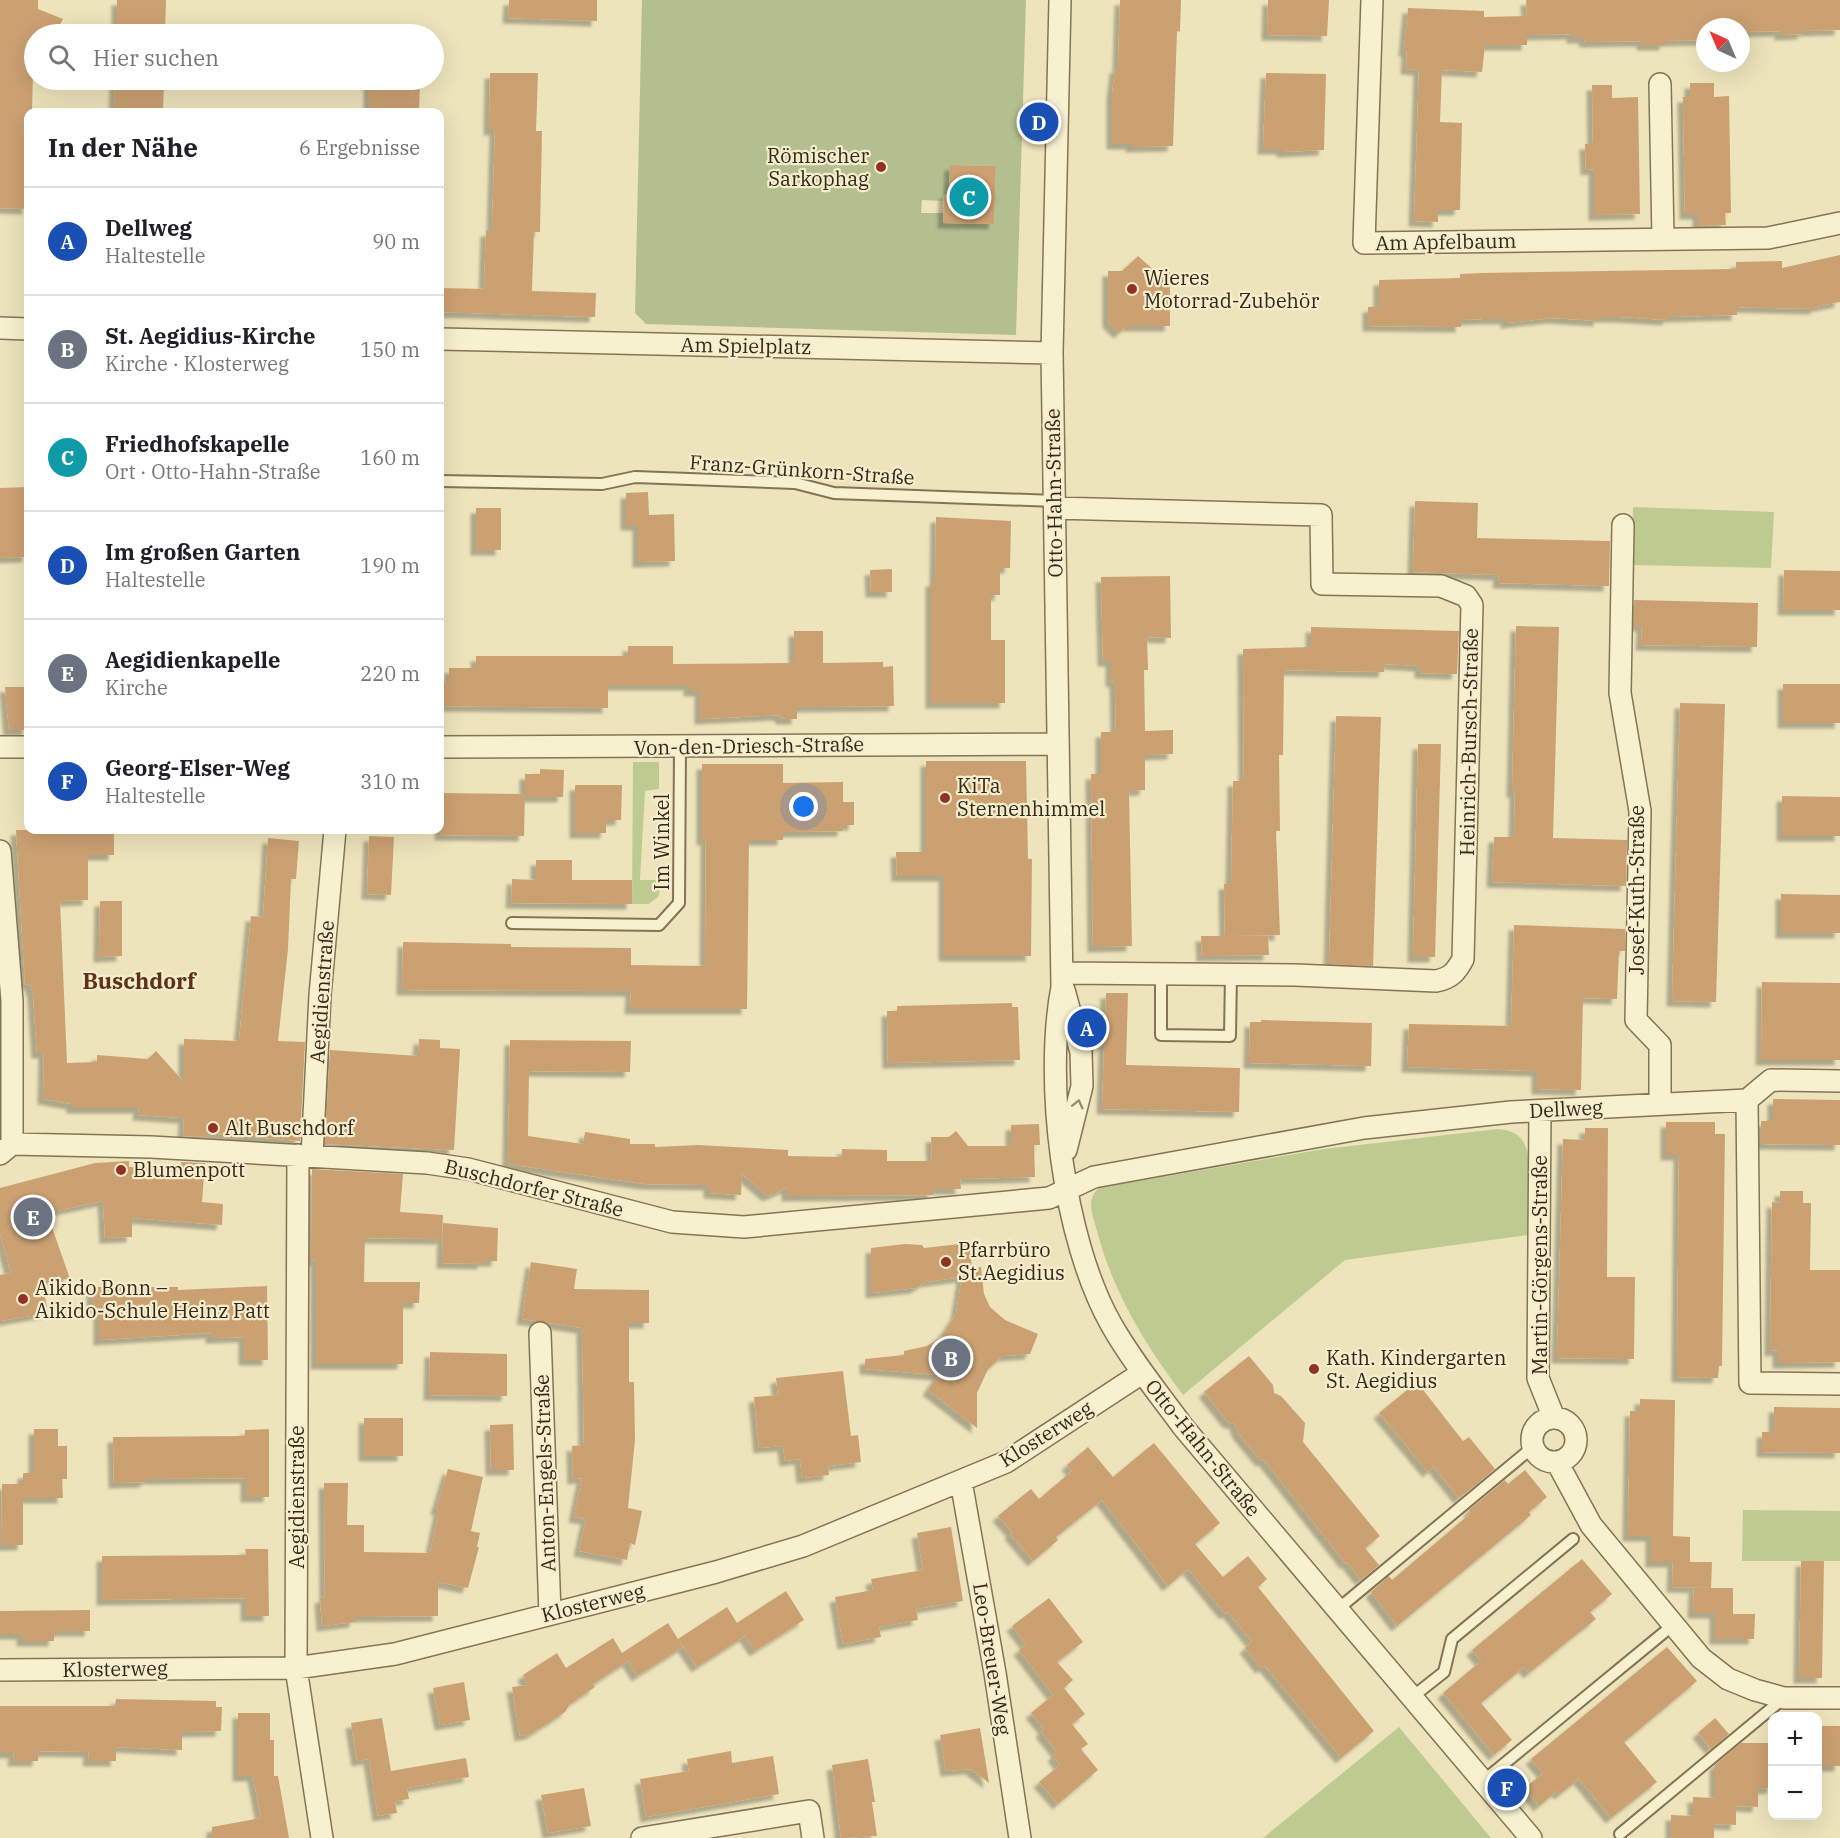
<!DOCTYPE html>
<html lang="de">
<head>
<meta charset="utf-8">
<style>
  :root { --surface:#fff; --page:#f2f2f2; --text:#202124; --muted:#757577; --line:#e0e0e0; --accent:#933126 }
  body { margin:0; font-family:"IBM Plex Serif",serif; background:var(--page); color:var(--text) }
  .controls { position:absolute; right:18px; bottom:18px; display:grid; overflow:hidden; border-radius:12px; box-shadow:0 6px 24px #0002 }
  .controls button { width:54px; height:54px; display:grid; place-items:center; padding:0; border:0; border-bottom:2px solid var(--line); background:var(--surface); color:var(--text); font:30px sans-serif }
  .compass { position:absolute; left:1696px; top:18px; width:54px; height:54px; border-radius:50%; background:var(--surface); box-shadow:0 6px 24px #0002; rotate:316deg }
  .you { position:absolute; left:804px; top:807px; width:21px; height:21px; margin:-15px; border:4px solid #fff; border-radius:50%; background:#1a73e8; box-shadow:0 0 0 9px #1a73e833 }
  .badge { display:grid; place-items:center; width:39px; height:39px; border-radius:50%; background:var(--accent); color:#fff; font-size:20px; font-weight:700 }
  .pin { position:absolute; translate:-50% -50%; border:3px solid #fff; box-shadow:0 2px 6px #0006 }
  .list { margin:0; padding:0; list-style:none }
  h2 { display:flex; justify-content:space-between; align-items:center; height:78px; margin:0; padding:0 24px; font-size:26px }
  h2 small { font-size:20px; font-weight:400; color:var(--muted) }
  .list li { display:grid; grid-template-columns:39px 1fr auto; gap:18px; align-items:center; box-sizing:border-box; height:108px; padding:0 24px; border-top:2px solid var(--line) }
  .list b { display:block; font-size:22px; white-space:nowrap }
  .list p { margin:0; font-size:20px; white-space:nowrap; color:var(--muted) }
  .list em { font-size:20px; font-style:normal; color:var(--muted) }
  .icon { flex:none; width:33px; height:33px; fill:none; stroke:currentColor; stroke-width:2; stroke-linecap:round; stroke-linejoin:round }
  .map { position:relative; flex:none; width:1840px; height:1838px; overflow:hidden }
  .search { position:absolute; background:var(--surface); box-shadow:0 6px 24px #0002; left:24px; top:24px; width:420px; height:66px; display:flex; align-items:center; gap:15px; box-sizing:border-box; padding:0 21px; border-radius:33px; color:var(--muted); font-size:22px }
  .panel { position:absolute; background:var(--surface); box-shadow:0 6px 24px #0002; left:24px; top:108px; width:420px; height:726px; border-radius:12px }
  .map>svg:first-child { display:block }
  .green { fill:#bdcb91 }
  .cemetery { fill:#b4bf90; fill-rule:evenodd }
  .building { fill:#cca172; filter:url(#shadow) }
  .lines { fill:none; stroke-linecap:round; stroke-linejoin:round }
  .lane-casing { stroke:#847456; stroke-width:14 }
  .street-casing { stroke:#847456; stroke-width:24 }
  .lane { stroke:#f8f1cf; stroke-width:10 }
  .street { stroke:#f8f1cf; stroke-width:21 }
  .oneway { stroke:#968d75 }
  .poi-dot { fill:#933126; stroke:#f5edcb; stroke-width:2 }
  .labels { text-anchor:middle; stroke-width:4.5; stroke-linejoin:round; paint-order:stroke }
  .poi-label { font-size:20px; fill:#33291b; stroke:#f5edcb; text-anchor:start }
  .street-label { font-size:20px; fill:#33291b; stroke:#f5edcb }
  .quarter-label { font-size:22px; font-weight:bold; fill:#60311a; stroke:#f5edcb }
</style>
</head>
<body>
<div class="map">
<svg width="1840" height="1838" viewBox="0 0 1840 1838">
  <defs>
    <filter id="shadow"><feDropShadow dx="-5.5" dy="5.5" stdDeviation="1.5" flood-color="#0004"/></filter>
  </defs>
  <rect width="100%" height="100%" fill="#ede4bc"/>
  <path class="green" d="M1633,507l141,5 -3,56 -139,-3z
    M633,762h26v27l-14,2 -5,89h20l-1,16 -10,8h-17z
    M1498,1129c9,1 19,3 25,12 12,18 5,72 5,94l-183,25 -162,135c-38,-50 -70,-103 -86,-164 -4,-15 -12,-31 2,-43l225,-39z
    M1743,1510l97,1v50h-98z
    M1399,1727l92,111h-228z"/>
  <path class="cemetery" d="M642,0h384l-10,335 -370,-11 -11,-11zM950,165l46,1 -2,58 -51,-1v-10h-22l1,-13 21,1 1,-7h5z"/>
  <path class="building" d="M0,0h38v9l25,10 -8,15 -21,2 -2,76h-4v97l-28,-1z
    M117,0h49l-1,34h-48z
    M509,0h88v21l-89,-3z
    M1120,0h61l-1,32 -3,-1 -4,115 -42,1v-3h-19v-49l3,-27h3z
    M1268,0h61l-2,36 -60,-1z
    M1526,0h314v30l-37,1v3l-23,1v-4l-39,1v-5h-36v13l-40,1v4h-23v-4l-57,1 -1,-4h-12v-4l-45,1v10h-42l-3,27 -40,-2 -2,52 22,1 -2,87h-22v12l-24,-1 5,-151 -13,-1 1,-18h-3l4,-43 76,3v6l43,-1z
    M490,73h48l-2,58h6l-2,101h-6l-2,59 64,2 -1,24 -155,-5v-24l44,1 2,-58h6l3,-101h-6z
    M1266,73l60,1 -2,76 -42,2v-3h-19z
    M115,80h49l-1,32h-49z
    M369,80h51l-1,32h-50z
    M1690,83h24v14l15,-1 2,117h-6l1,12 -28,1v-12h-13l-2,-117h7z
    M1592,85h20v13l26,-1 2,117 -46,1v-46l-8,1 -1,-26h8z
    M950,165l46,1 -2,58 -51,-1 1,-29h5z
    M1840,255v47l-25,5 1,2 -79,-2v8l-69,2v3l-47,-3h-22v4l-47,-3 -46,5v-4h-23l-22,1v7l-93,-1v-19l11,-1v-26l81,-2v-4l22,-1 254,-4v-7l46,-1v7z
    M1138,256l17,15 15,1v54h-43l-8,7 -11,-11v-51h14z
    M28,487v70l-28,1v-70z
    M648,492l1,23 25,-1 1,47 -37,1v-37h-12v-32z
    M1415,501l63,2 -1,35 133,3 -1,45 -111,-3 1,-8 -86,-3z
    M476,508h25v42h-25z
    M936,517l75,4 -1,47h-10v27h-9v45h14v63h-74v-122h4z
    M892,569v23h-21l-1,-22z
    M1784,570l56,1v39h-57z
    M1170,576l1,62 -24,-1 1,33h-4l1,61 28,-1v24l-28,1v35l-16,1 3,155 -39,1 -2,-173h10v-42h15l-1,-50 -4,-1v-20h-8l-2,-84z
    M1634,600l124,3 -1,44 -116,-2 1,-19h-8z
    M1516,626l43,1 -6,211 74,2 -1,46 -134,-4 2,-45h20l1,-45h-3z
    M1311,627l148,4 -2,43 -37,-1v-7l-35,-2 -1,8 -100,-2 -1,85h-4l1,76h-4l4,104 -52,1h40l1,19 -67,1 -1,-20h24l-1,-52h7l2,-103h11l-1,-132 68,-2z
    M794,631h29v32l60,-1v5l10,-1 1,40 -97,1v12h-15l-3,-4 -79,4v-28h-11v-6h-81v23l-168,-2v-23l9,-1v-14h27v-12h152v-10h45v18l121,-1z
    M1783,684h57v39h-57z
    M5,687h23v43h-19z
    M1680,703l45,1 -9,298 -44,-1z
    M1336,716l45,1 -8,249 -44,-2z
    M1418,744h23l-6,213h-22z
    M926,761h100l2,98h4l-1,97h-87v-80h-47l-1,-24h30z
    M702,764h81v19l60,-1v20h11v23h-11v6l-60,1v8h-34l-2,169h-117l1,-18 -229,-1 1,-48 108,2v3l120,1v17l74,1 1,-126h-4z
    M540,769l24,1 -1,27h-38v-23h15z
    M575,785h47l-1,35h-15v13h-31z
    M440,793l85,1 -1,42 -84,-1z
    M1782,796l58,1v39h-58z
    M16,830h98v25h-26v45l-28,1 7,162 30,-1v-7l51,4 8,-8 28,31v-43l55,2 12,-125 12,1 5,-79 31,3 -3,38h-5l-3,70 -10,92 27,1 -5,99 -93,-8v4l-24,-1 1,-18 -46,-3 1,-7h-67v-4l-29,-5 1,-46h-7l-4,-59 -3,-10 -5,1z
    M369,836l25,1 -3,58 -24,-1z
    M536,860h36v20h60v24l-121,-1 1,-24 24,1z
    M1781,894l59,1v38h-59z
    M100,901h22v55l-23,1z
    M1514,925l111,4v22h-6l-2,48 -34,-1 -2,92 -44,-1v-18l-130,-4 2,-43 102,2z
    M1762,982l78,1v77h-79z
    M1106,993h22l-2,72 114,3 -1,44 -137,-3z
    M1012,1003v4h6l2,53 -132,3 -1,-52h10v-5z
    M1261,1020l111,3 -1,43 -122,-3 1,-41h11z
    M419,1039l21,1v8l20,1 -6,101 -129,-6 5,-94 88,6z
    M510,1040l121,1 -1,31 -101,-1 -1,65 55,8 2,-12 45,7v5h25v3l43,-2 90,5v6l54,1v-8l45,1v11h45l-1,-24h18l7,-6 12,15h43v-21l28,-1 1,21h-6l1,32 -75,2 1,10h-28v6l-146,1v-8l-19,8 -26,-22 -1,21 -32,-2v-8l-64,-1 -137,-20z
    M1773,1099l67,1v45l-79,-1v-23h12z
    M1666,1122h49v12h10l-3,232h-3l-1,12 -41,-1 2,-222h-13z
    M1585,1128h23l-1,149h28l-1,82 -77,-1 6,-219 22,1z
    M129,1161v6h39l1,-3 12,1v-3l24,1 -3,39 21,2 -1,21 -90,-7v19l-27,1 -2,-37 -56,12 23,66 -28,2 6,32 -48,8v-46l11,-2 -11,-39v-46l95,-25z
    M312,1169l91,5 -3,38 43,3 -1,24 -77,-1 -1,44h56l-1,21h-16v61h-87v-103l-5,-1z
    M1780,1191h23v12h8l-1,67h30v92l-62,1v-13l-8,1 2,-149 8,1z
    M443,1223l55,5 -1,33h-14v3l-41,-1z
    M969,1243l3,25 9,-1 3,27 6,13 15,13 33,14 -8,20 -27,2 -15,13 -11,24v35l-49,-38 10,-15 -73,-6v-10l39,-4v-4l23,-5 15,-10 14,-22 6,-37 -37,5 -9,6 -45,5v-45l34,-4 17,1 2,3z
    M531,1262l46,7 -3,20 75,1v33h-20v59h5l1,58 -7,68 14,3 -7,34 -5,-2 -3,17 -48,-9 7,-32 -12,-2 8,-39 -9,1 -1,-33 12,-1 -2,-117 -60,-9z
    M267,1286l1,74h-24v-23l-33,1v-5l-112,7v-32h-7v-21h86v3z
    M430,1352l77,2v42l-78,-1z
    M1249,1356l24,29 1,8 7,3 24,27 -2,19 77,94 -15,12 14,17 -18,15 -14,-18 -1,2 -82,-104 -3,1 -23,-28 -3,-9 -7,-2 -24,-30z
    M843,1371l8,65 7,-1 3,27 -33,4 1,9 -27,3 -2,-19 -15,2 -2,-15 -24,2 -5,-51 24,-2 -2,-17z
    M1417,1382l46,59 6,-4 26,32 -36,29 -25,-31 -6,5 -49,-59z
    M1640,1399l35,1 -2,136 17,1v25h-39v-26h-23l2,-125h10z
    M1774,1407l66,1v45l-78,-1v-20h12z
    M364,1418h39v38h-39z
    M513,1424l1,46h-23l-1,-45z
    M34,1429h24v17h9v33h-5l1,19h-40v-25h11z
    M269,1429v68h-23v-19l-100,1v3l-32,1 -1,-46 132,-1v-6z
    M1154,1443l66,80 -25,21 28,33 25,-21 19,23 -9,8 116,144 -33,27 -76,-92 -4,2 -16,-20 7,-6 -24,-30 -3,2 -37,-45 -20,17 -66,-86 -46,37 2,3 -25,21 -23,-27 2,-2 -14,-16 33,-27 8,10 33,-28 -5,-6 21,-18 25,30z
    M448,1469l35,8 -12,54 9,2 -3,14h2l-11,41 -30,-6v34l-83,1v5l-33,4 -2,-28 5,-1 -1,-114h24l-1,42h17v27l66,1 9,-43 -3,-1z
    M1525,1470l22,27 -18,15 2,3 -134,111 -26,-34 18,-16 3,4 79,-67 -2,-3 36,-30 3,4z
    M2,1484h21v61h-22z
    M951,1527l12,74 -47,8 2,11 -39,7 2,10 -38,7 -8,-47 38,-7 -2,-11 52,-9 -6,-37z
    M245,1549h23l1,67h-23v-18l-144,2v-44l144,-1z
    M1582,1559l30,35 -22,18 6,7 -23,18 -44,36 -5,-6 -43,36 31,37 -18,15 -51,-62 38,-32 -9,-11z
    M1801,1561h23l-2,117h-23z
    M1673,1562h39l-1,26 -39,-1z
    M1694,1588h39v26h22l-1,25h-39v-26h-22z
    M786,1591l18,29 -49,31 -10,-15 -48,31 -19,-28 49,-32 10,16z
    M1049,1598l34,44 -26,20 16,18 -9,8 21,26 -13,10 16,20 -7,5 17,21 -40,34 -19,-22 21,-17 -7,-9 4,-4 -16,-20 3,-3 -13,-16 22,-18 -34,-45 7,-6 -14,-18z
    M90,1610v21h-36v10h-32v-7h-22v-23z
    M668,1623l15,24 -46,29 -9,-15 -35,23 2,3 -25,17 -5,8 -34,22 -11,2 -8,-49 16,-2 -5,-10 34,-22 9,15 47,-30 9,15z
    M1667,1647l30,34 -73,61 33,40 -46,36 -32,-39 -19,15 -3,-3 -18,15 -14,-18 18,-15 -12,-14z
    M464,1682l6,38 -30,5 -7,-37z
    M116,1699l100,2v6h6l-1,24 -39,1v18l-66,-3v14h-28l1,-9 -51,-1v10h-25l1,-8h-14v-47h115z
    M238,1713h32v27h4v36h4l11,62h-77v-11l49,-9 -8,-42h-15z
    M382,1718l9,53 75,-13 3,19 -62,11 2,11 -14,2 2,12 -19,3 -9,-57 -12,2 -6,-38z
    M1715,1718l14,16 -18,15 -13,-16z
    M1818,1726h22v40h-22z
    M980,1728l9,55 -18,-14 -25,2 -6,-36z
    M1741,1743h32v45l-15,1v18l-22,-1v19l-22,-1v14h-43v-23l22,1v-19l22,1v-33z
    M731,1751l1,12 41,-7 6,38 -133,23 -6,-38 49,-8 -2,-12z
    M868,1759l7,43h-3l5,34 -36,2 -9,-73z
    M584,1788l7,38 -43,7 -7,-38z"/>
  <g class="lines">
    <g class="lane-casing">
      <path id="lane" d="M440,481l162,3 33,-7 160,6 39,10 221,8
        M512,923l147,2 20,-22 1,-156
        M1161,974v61l69,1 1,-62
        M1338,1609l195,-162
        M1411,1698l33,-26 8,-33 121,-100
        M1482,1782l191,-157
        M1620,1834l164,-136"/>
    </g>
    <g class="street-casing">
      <path id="street" d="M1060,0l-8,353 10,634c-18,95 1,252 49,337 21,37 48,70 73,104l347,410
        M1372,0l-8,243 404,-5 72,-15
        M1660,84l3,155
        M0,328l28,1
        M440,339l612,14
        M1055,508l266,7 1,69 119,2 25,10 6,9 -9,354c-7,13 -12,19 -27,22l-141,-6 -233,-2
        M1623,525l-3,168 20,118 -4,209 24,25v58
        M0,747h28
        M440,747l618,-3
        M0,851l12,150v143
        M1064,990l17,62 1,34 -16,64
        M1747,1100l3,283 90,1
        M1540,1111l-2,267 16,40
        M0,1154l12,-10 139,3 276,16 41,6 204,53 72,5 305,-29 45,-21 270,-49 147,-16 236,-12 24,-20 69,1
        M298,1155l-2,513 26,170
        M312,1156l8,-161 15,-165
        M540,1333l10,281
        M1532 1440a22 22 0 1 1 44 0a22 22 0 1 1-44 0Z
        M1557,1462l34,63 110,133 27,21 27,11 29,8h56
        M961,1481l34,192 25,165
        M0,1670l296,-2 99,-14 321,-82 87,-26 203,-84 136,-89
        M642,1838l167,-27 4,27"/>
    </g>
    <use href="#lane" class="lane"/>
    <use href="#street" class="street"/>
  </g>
  <defs><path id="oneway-chevron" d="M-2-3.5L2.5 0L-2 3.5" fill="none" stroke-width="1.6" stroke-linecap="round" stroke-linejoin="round" transform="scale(1.5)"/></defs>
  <use class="oneway" href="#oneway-chevron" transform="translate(1078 1104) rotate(-76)"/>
  <g class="poi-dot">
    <circle cx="881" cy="167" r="6"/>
    <circle cx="1132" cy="289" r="6"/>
    <circle cx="945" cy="798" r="6"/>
    <circle cx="213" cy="1128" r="6"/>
    <circle cx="121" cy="1170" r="6"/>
    <circle cx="946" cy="1262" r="6"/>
    <circle cx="23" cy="1299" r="6"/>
    <circle cx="1314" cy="1369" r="6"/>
  </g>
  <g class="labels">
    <g class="poi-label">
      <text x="869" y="163" text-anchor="end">Römischer<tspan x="869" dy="23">Sarkophag</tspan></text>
      <text x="1144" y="285">Wieres<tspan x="1144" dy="23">Motorrad-Zubehör</tspan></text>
      <text x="957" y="793">KiTa<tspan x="957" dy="23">Sternenhimmel</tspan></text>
      <text x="225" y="1135">Alt Buschdorf</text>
      <text x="133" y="1177">Blumenpott</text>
      <text x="958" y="1257">Pfarrbüro<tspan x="958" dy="23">St.Aegidius</tspan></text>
      <text x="35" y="1295">Aikido Bonn –<tspan x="35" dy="23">Aikido-Schule Heinz Patt</tspan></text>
      <text x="1326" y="1365">Kath. Kindergarten<tspan x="1326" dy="23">St. Aegidius</tspan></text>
    </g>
    <g class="street-label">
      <text transform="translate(1446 242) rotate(-1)" y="7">Am Apfelbaum</text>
      <text transform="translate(746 346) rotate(1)" y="7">Am Spielplatz</text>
      <text transform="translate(802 470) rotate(4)" y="7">Franz-Grünkorn-Straße</text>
      <text transform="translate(1054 493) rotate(-91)" y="7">Otto-Hahn-Straße</text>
      <text transform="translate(1469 742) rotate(-89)" y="7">Heinrich-Bursch-Straße</text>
      <text transform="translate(749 746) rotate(-1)" y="7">Von-den-Driesch-Straße</text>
      <text transform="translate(662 842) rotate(-90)" y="7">Im Winkel</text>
      <text transform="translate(1637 890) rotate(-90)" y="7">Josef-Kuth-Straße</text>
      <text transform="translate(322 992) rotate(-86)" y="7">Aegidienstraße</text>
      <text transform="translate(1566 1109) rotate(-3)" y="7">Dellweg</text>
      <text transform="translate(534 1188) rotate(14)" y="7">Buschdorfer Straße</text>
      <text transform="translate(1540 1265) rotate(-90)" y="7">Martin-Görgens-Straße</text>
      <text transform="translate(1046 1434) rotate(-32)" y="7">Klosterweg</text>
      <text transform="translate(1203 1448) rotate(51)" y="7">Otto-Hahn-Straße</text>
      <text transform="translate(545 1473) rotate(-92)" y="7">Anton-Engels-Straße</text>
      <text transform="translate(297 1497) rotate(-90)" y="7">Aegidienstraße</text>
      <text transform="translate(593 1603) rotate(-14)" y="7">Klosterweg</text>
      <text transform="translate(992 1659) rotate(81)" y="7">Leo-Breuer-Weg</text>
      <text transform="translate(115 1669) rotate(-1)" y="7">Klosterweg</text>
    </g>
    <g class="quarter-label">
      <text x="139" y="989">Buschdorf</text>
    </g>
  </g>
</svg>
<div class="controls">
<button>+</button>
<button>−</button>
</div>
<svg class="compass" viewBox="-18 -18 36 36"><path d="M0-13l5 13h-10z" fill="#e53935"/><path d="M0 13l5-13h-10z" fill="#757577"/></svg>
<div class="you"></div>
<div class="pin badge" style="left:1087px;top:1028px;background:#1a4fb4">A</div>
<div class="pin badge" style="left:951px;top:1358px;background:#6b7280">B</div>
<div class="pin badge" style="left:969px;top:197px;background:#0f9aa8">C</div>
<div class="pin badge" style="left:1039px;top:122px;background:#1a4fb4">D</div>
<div class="pin badge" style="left:33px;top:1217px;background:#6b7280">E</div>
<div class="pin badge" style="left:1507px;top:1788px;background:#1a4fb4">F</div>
<div class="search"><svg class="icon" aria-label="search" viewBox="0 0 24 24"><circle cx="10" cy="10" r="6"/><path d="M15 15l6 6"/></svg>Hier suchen</div>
<section class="panel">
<h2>In der Nähe<small>6 Ergebnisse</small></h2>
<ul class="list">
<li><span class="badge" style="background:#1a4fb4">A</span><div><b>Dellweg</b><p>Haltestelle</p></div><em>90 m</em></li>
<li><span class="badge" style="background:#6b7280">B</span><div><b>St. Aegidius-Kirche</b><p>Kirche · Klosterweg</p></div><em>150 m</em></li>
<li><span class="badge" style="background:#0f9aa8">C</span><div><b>Friedhofskapelle</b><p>Ort · Otto-Hahn-Straße</p></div><em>160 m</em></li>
<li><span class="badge" style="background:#1a4fb4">D</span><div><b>Im großen Garten</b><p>Haltestelle</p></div><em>190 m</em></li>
<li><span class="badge" style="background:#6b7280">E</span><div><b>Aegidienkapelle</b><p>Kirche</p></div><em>220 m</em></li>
<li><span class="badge" style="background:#1a4fb4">F</span><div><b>Georg-Elser-Weg</b><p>Haltestelle</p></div><em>310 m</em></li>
</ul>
</section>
</div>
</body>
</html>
